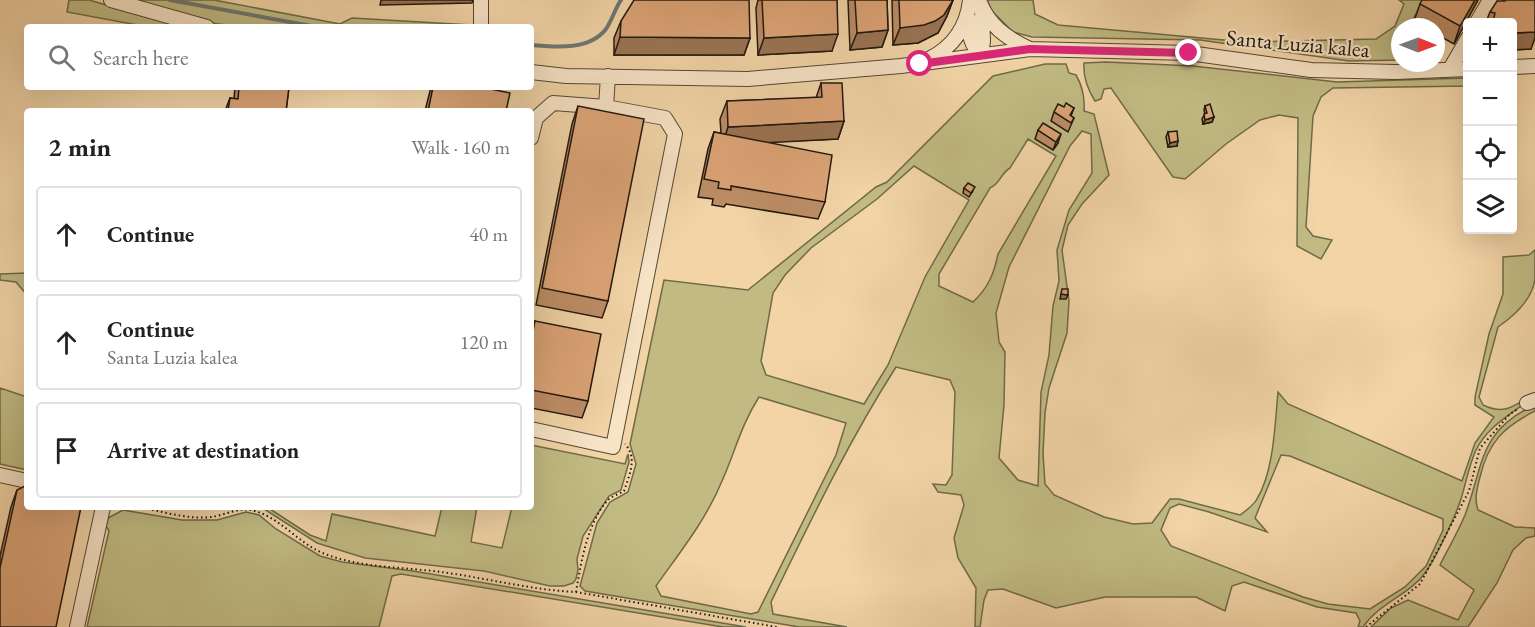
<!DOCTYPE html>
<html lang="en">
<head>
<meta charset="utf-8">
<style>
  :root { --surface:#fff; --page:#f2f2f2; --text:#222; --muted:#767676; --line:#e0e0e0 }
  body { margin:0; font-family:"EB Garamond",serif; background:var(--page); color:var(--text) }
  .controls { position:absolute; right:18px; top:18px; display:grid; overflow:hidden; border-radius:6px; box-shadow:0 6px 24px #0002 }
  .controls button { width:54px; height:54px; display:grid; place-items:center; padding:0; border:0; border-bottom:2px solid var(--line); background:var(--surface); color:var(--text); font:30px sans-serif }
  .compass { position:absolute; left:1391px; top:18px; width:54px; height:54px; border-radius:50%; background:var(--surface); box-shadow:0 6px 24px #0002; rotate:91deg }
  .stop { position:absolute; width:18px; height:18px; margin:-14px; border:4px solid #db2777; border-radius:50%; background:#fff }
  .stop.end { background:#db2777; border-color:#fff; box-shadow:0 2px 6px #0008 }
  .list { margin:0; padding:0; list-style:none }
  h2 { display:flex; justify-content:space-between; align-items:center; height:78px; margin:0; padding:0 24px; font-size:26px }
  h2 small { font-size:20px; font-weight:400; color:var(--muted) }
  .list li { display:grid; grid-template-columns:39px 1fr auto; gap:18px; align-items:center; box-sizing:border-box; height:96px; margin:0 12px 12px; padding:0 12px; border:2px solid var(--line); border-radius:6px }
  .list b { display:block; font-size:22px; white-space:nowrap }
  .list p { margin:0; font-size:20px; white-space:nowrap; color:var(--muted) }
  .list em { font-size:20px; font-style:normal; color:var(--muted) }
  .icon { flex:none; width:33px; height:33px; fill:none; stroke:currentColor; stroke-width:2; stroke-linecap:round; stroke-linejoin:round }
  .map { position:relative; flex:none; width:1535px; height:627px; overflow:hidden }
  .search { position:absolute; background:var(--surface); box-shadow:0 6px 24px #0002; left:24px; top:24px; width:510px; height:66px; display:flex; align-items:center; gap:15px; box-sizing:border-box; padding:0 21px; border-radius:6px; color:var(--muted); font-size:22px }
  .panel { position:absolute; background:var(--surface); box-shadow:0 6px 24px #0002; left:24px; top:108px; width:510px; height:402px; border-radius:6px }
  .map>svg:first-child { display:block }
  .green { fill:#c1bb83; stroke:#706a48; stroke-width:1.5; fill-rule:evenodd }
  .lines { fill:none; stroke-linecap:round; stroke-linejoin:round }
  .stream { stroke:#6e7672; stroke-width:4 }
  .minor-casing { stroke:#544734; stroke-width:16 }
  .path { stroke:#20180e; stroke-width:2; stroke-dasharray:1.5 3; stroke-linecap:butt }
  .minor { stroke:#f7e3c6; stroke-width:14 }
  .wall { fill:#bd8d66; stroke:#20180e; stroke-width:1.5 }
  .shaded-wall { fill:#9a7353; stroke:#20180e; stroke-width:1.5 }
  .building { fill:#dca477; stroke:#20180e; stroke-width:1.5 }
  .route { stroke:#db2777; stroke-width:8 }
  .labels { text-anchor:middle; stroke-width:4.5; stroke-linejoin:round; paint-order:stroke }
  .street-label { font-size:22px; fill:#20180e; stroke:#f7e3c6 }
</style>
</head>
<body>
<div class="map">
<svg width="1535" height="627" viewBox="0 0 1535 627">
  <rect width="100%" height="100%" fill="#f2d4a7"/>
  <filter id="stains"><feTurbulence type="fractalNoise" baseFrequency=".00333" numOctaves="4"/><feColorMatrix values="0 0 0 0 .2 0 0 0 0 .09 0 0 0 0 .02 0 0 0 .5 -.17"/></filter>
  <radialGradient id="worn" r=".72"><stop offset=".6" stop-color="#630" stop-opacity="0"/><stop offset="1" stop-color="#630" stop-opacity=".3"/></radialGradient>
  <path class="green" d="M69,0h20l94,27h-35l-81,-15z
    M126,0h88l126,24 12,-6 119,7v2h-227l-34,-4z
    M987,0h46l2,14 23,11 188,17 130,-3 19,-13 9,-22 -5,-4h24l-10,20 1,7h-14v33l-51,1 -149,-21 -168,-3 -19,-5 -21,-21z
    M1106,62l87,4 144,16 130,-4 1,8 -135,2 -12,9 -8,19 -7,111 7,9 19,4 -11,19 -24,-13 1,-128 -19,-3 -19,5 -34,24 -41,35 -12,-2 -62,-89 -7,1 -3,10 -6,2c-7,-11 -12,-25 -11,-38z
    M1045,64h21l3,9 7,2c7,12 9,22 8,36l10,3 15,61 -27,29 -14,21 -6,25 7,51 -2,32 -18,55 -4,25 -2,40 2,31 9,11 50,22 29,7 19,-1 18,-24h9l61,16c7,-5 13,-9 17,-16 17,-28 18,-76 21,-107l10,12 174,77 13,-38 19,-26 -19,-12v-8l14,-63 14,-40v-37l26,-2 6,-5c0,9 0,20 0,29 -3,21 -21,37 -37,48l-19,70 4,8c23,11 31,0 52,-11 -20,20 -45,28 -59,56 -7,15 -10,33 -15,49 -6,18 -25,59 -36,74 -17,23 -45,29 -62,54h-5l2,-6 -4,-8 -39,-6 -73,-25 -12,4 -7,25 -29,-14h-91l-49,11 -53,-19 -15,1 -4,10 -4,27h-5l1,-39 -18,-30 -4,-20 10,-33 -3,-10 -23,-3 -5,-8 13,1 6,-10 3,-83 -5,-12 -54,-13c-48,75 -86,155 -125,235l2,12 74,13h-48l-214,-36 -5,-5 17,-63 13,-21 18,-10 8,-28 -6,-20 34,-164 84,10 128,-103 11,-5 106,-106zM1082,131l9,3 1,39 -23,37 -12,40 2,31 -6,25 -4,49 -8,37 -3,94 -20,-6 -19,-22 5,-53 1,-53 -6,-10 -3,-29 13,-46 61,-121zM1028,139l28,17 -58,98c-4,20 -10,34 -25,48l-34,-16v-12l51,-86c10,-4 11,-15 20,-20zM914,166l55,34 -44,77 -37,88 -24,39 -98,-29 -5,-14 12,-68 12,-18 26,-27 66,-49zM759,397l87,26 -10,32 -78,157 -7,2 -90,-18 -5,-10c24,-34 50,-66 66,-105 13,-29 19,-56 37,-84zM1281,455l9,1 153,63v11l-17,36 -21,21 -35,22 -42,-5 -25,-7 -132,-51 -10,-16 9,-22 9,-4 30,8 58,20 -12,-14z
    M27,273v22l-11,-13 -16,-2v-6z
    M0,388l27,9v73l-27,-6z
    M1535,405v6c-31,16 -47,31 -55,66 -3,12 -6,21 -2,33l37,17 20,1v8l-9,2 -13,12 -16,33 -29,44h-97l20,-19 17,-8 50,20 16,-30 -34,-25c8,-16 18,-33 25,-50 19,-50 13,-84 70,-110z
    M531,445l94,19 3,-10 1,8 -8,28 -12,6 -26,40 -6,23 1,11 -2,9 -3,4 -9,3h-14l-66,-15 -119,-13 -48,-15 -56,-36h6l43,28 16,6 6,-27 103,22 7,-29h35l-6,35 31,6 10,-41h19z
    M123,510l59,10h35l29,-8 13,3 17,14 44,27 22,6 71,9 333,56h-23l-322,-53 -9,2 -13,51h-292l22,-96 -3,-5 2,-8z"/>
  <g class="lines">
    <path class="stream" d="M170,0l147,27
      M531,45c24,2 58,6 75,-16 6,-9 9,-20 15,-29"/>
    <g class="minor-casing">
      <path id="minor" d="M111,0l96,27
        M481,0v27
        M979,0c9,25 27,38 51,49
        M969,19c0,15 1,25 12,36
        M1477,22l13,-22
        M981,55l2,-14 -1,-31
        M929,59c24,-12 38,-32 41,-59
        M1512,67l23,-1
        M1450,69l18,-31
        M531,72l35,4 182,3 153,-13 129,-17 159,4 122,17 85,2 72,-3
        M606,107l2,-31
        M531,138l5,-20 17,-15 53,4 59,11 10,16 -62,313 -82,-18
        M1527,403l8,-3
        M0,475l27,6
        M77,627l26,-120"/>
    </g>
    <path class="path" d="M139,507c22,4 49,13 72,10 15,-2 29,-11 44,-6 27,8 44,33 70,43 36,14 78,13 116,18 45,6 90,18 135,20l201,35
      M576,592c5,-29 11,-69 32,-92 4,-4 11,-6 16,-9 5,-15 14,-33 1,-47
      M1366,627l54,-43 49,-93 11,-43 30,-34 8,-5"/>
    <use href="#minor" class="minor"/>
  </g>
  <path class="wall" d="M758,0h79l-5,51 -74,4 -2,-47z
    M848,0h39l1,30 -6,17 -32,3z
    M892,0h61l-6,16 -9,17 -20,10 -25,2z
    M1478,0l-24,44 -18,-10v-7h-12l-10,-6 6,-17z
    M1504,0h31l-4,49 -19,1v-28h-26l4,-10z
    M621,21l129,17 -6,17h-130v-17z
    M821,83l23,38 -6,18 -70,3 57,60 -7,17 -92,-15 -2,3 -12,-2 1,-6 -15,-2 10,-48 6,-17 7,1 -1,-14 7,-18 89,-3z
    M235,87h54l-3,24h-61l5,-13 4,1z
    M431,87h50l25,24h-81z
    M578,106l30,195 -6,17 -66,-13 36,-181z
    M1205,106l9,11 -2,5 -9,2 -1,-5 3,-5 -1,-4z
    M1064,107l10,1 -3,8 3,2 -6,14 -17,-11 3,-9z
    M1038,130l20,13 -5,7 -18,-11z
    M1168,132l9,14 -9,1 -2,-10z
    M964,188l9,3 -4,6 -6,-4z
    M535,321l53,80 -6,17 -51,-10v-77z
    M17,490l-17,137v-71l11,-49z"/>
  <path class="shaded-wall" d="M381,0h92l-1,3 -92,2z
    M953,0l-6,16 -9,17 -20,10 -25,2 7,-17z
    M1475,0h3l-24,44 6,-18z
    M888,30l-6,17 -32,3 7,-17z
    M1535,32v6l-4,11 -19,1v-17z
    M838,34l-6,17 -74,4 6,-17z
    M620,37l130,1 -6,17h-130z
    M1214,117l-2,5 -9,2 2,-4z
    M844,121l-6,18 -116,6 6,-18z
    M1061,134l-3,9 -5,7 3,-8z
    M1178,141l-1,5 -9,1 2,-4z
    M1061,294l7,1 -2,4h-6z"/>
  <path class="building" d="M634,0h115l1,38 -130,-1 1,-16z
    M762,0h75l1,34 -74,4z
    M855,0h32l1,30 -31,3z
    M899,0h54l-9,15 -9,6 -11,4 -24,3z
    M1422,0h53l-15,26 -40,-22z
    M1505,0h30v32l-23,1v-11h-19l2,-9 -5,-1 7,-11h8z
    M821,83h21l2,38 -116,6 -1,-26 95,-4z
    M239,87h50l-3,24h-58l2,-13 8,1z
    M433,87h48l29,6 -4,18h-78z
    M1066,103l8,5 -4,7 4,3 -3,5 -17,-11 4,-8 6,3z
    M1210,104l4,13 -9,3 -1,-6 3,-1 -2,-7z
    M578,106l66,13 -36,182 -66,-13z
    M1043,123l18,11 -5,8 -18,-12z
    M1177,131l1,10 -8,2 -2,-11z
    M714,132l118,23 -7,47 -94,-16v4l-13,-2 1,-6 -15,-3z
    M968,183l7,4 -4,6 -7,-5z
    M1062,289h6v6l-7,-1z
    M535,321l66,13 -13,67 -57,-11v-49z
    M27,485v22h54l-25,120h-56v-59l17,-78z"/>
  <g class="lines">
    <path class="route" d="M920,64l110,-15 159,4"/>
  </g>
  <g class="labels">
    <g class="street-label">
      <text transform="translate(1298 43) rotate(5)" y="8">Santa Luzia kalea</text>
    </g>
  </g>
  <rect width="100%" height="100%" filter="url(#stains)"/>
  <rect width="100%" height="100%" fill="url(#worn)"/>
</svg>
<div class="controls">
<button>+</button>
<button>−</button>
<button><svg class="icon" aria-label="locate" viewBox="0 0 24 24"><circle cx="12" cy="12" r="6"/><path d="M12 2v4M12 18v4M2 12h4M18 12h4"/></svg></button>
<button><svg class="icon" aria-label="layers" viewBox="0 0 24 24"><path d="M12 4l9 5-9 5-9-5zM3 14l9 5 9-5"/></svg></button>
</div>
<svg class="compass" viewBox="-18 -18 36 36"><path d="M0-13l5 13h-10z" fill="#e53935"/><path d="M0 13l5-13h-10z" fill="#767676"/></svg>
<div class="stop" style="left:920px;top:64px"></div>
<div class="stop end" style="left:1189px;top:53px"></div>
<div class="search"><svg class="icon" aria-label="search" viewBox="0 0 24 24"><circle cx="10" cy="10" r="6"/><path d="M15 15l6 6"/></svg>Search here</div>
<section class="panel">
<h2>2 min<small>Walk · 160 m</small></h2>
<ul class="list">
<li><svg class="icon" aria-label="ahead" viewBox="0 0 24 24"><path d="M12 20V5M6 11l6-6 6 6"/></svg><div><b>Continue</b></div><em>40 m</em></li>
<li><svg class="icon" aria-label="ahead" viewBox="0 0 24 24"><path d="M12 20V5M6 11l6-6 6 6"/></svg><div><b>Continue</b><p>Santa Luzia kalea</p></div><em>120 m</em></li>
<li><svg class="icon" aria-label="arrive" viewBox="0 0 24 24"><path d="M6 21V4h12l-3 4 3 4H6"/></svg><div><b>Arrive at destination</b></div></li>
</ul>
</section>
</div>
</body>
</html>
